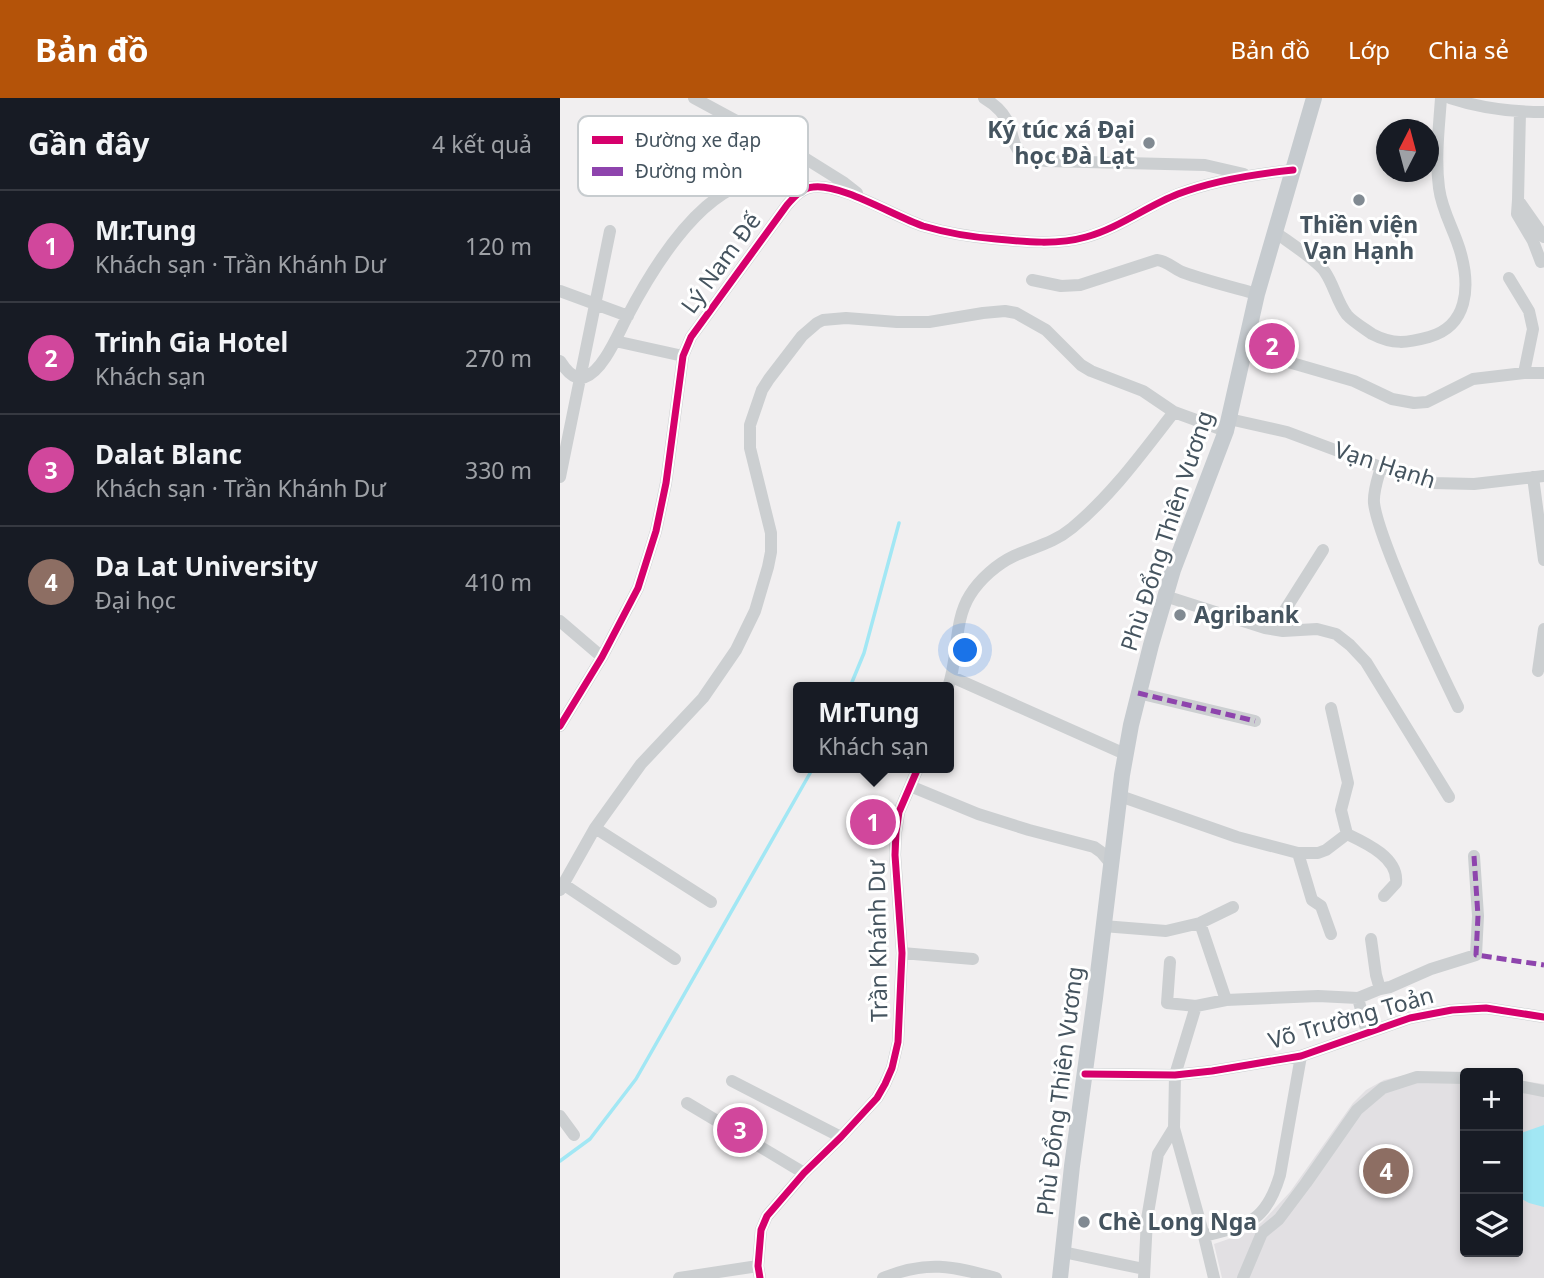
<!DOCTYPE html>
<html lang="vi">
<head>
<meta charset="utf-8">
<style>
  :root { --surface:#171b24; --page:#242831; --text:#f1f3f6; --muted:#9ea1a6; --line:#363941; --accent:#b45309 }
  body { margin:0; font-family:"Noto Sans",sans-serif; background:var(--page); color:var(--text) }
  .controls { position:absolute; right:21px; bottom:21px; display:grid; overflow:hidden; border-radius:7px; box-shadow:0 4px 10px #0003 }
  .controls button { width:63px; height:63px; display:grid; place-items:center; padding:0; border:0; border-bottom:2px solid var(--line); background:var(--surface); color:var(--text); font:35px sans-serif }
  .compass { position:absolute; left:816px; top:21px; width:63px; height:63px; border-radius:50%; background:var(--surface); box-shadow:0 4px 10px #0003; rotate:6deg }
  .you { position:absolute; left:406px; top:553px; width:24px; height:24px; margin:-18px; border:5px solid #fff; border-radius:50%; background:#1a73e8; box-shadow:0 0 0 10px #1a73e833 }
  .badge { display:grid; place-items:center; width:46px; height:46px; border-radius:50%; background:var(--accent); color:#fff; font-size:23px; font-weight:700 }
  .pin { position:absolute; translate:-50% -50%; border:4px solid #fff; box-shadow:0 2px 7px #0006 }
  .popup { position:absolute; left:233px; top:584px; width:161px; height:91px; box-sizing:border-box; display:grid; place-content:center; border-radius:7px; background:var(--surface); filter:drop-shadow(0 2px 5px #0005); font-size:23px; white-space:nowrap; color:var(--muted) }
  .popup b { font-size:26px; color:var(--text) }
  .popup::after { content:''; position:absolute; left:50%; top:100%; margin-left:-14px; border:14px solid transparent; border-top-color:var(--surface) }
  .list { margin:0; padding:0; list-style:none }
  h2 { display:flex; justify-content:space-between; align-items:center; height:91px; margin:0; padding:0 28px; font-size:30px }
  h2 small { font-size:23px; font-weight:400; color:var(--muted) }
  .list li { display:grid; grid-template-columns:46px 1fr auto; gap:21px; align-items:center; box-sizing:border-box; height:112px; padding:0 28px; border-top:2px solid var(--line) }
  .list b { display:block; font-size:26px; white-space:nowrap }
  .list p { margin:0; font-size:23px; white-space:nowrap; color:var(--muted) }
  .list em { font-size:23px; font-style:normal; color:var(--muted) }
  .icon { flex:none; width:38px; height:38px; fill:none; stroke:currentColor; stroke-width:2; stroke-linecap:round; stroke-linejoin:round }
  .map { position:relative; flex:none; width:984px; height:1180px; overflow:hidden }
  header { display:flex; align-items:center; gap:42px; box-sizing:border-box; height:98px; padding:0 35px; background:var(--accent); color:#fff }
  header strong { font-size:33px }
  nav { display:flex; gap:38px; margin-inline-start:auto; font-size:24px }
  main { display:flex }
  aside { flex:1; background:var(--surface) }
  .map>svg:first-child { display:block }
  .education { fill:#e2e0e3 }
  .water { fill:#a2e7f4 }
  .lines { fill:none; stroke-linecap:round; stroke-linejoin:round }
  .stream { stroke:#a2e7f4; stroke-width:3.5 }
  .minor { stroke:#cccfd1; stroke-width:12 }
  .major { stroke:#c6cbcf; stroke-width:16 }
  .quiet { stroke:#8e44ad; stroke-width:5; stroke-dasharray:10 5; stroke-linecap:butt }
  .cycleway-casing { stroke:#fff; stroke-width:11 }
  .cycleway { stroke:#d6006c; stroke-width:7 }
  .poi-dot { fill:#818a92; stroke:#fff; stroke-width:2.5 }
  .labels { text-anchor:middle; stroke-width:6; stroke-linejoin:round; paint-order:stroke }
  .poi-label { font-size:23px; font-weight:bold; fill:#45545f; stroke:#fff; text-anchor:start }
  .street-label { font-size:23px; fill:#45545f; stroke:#fff }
  .key { fill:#fff; stroke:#c7cccf; stroke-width:2 }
  .key-label { font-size:19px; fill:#45545f }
</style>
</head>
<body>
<header>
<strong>Bản đồ</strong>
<nav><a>Bản đồ</a><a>Lớp</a><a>Chia sẻ</a></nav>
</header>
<main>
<aside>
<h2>Gần đây<small>4 kết quả</small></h2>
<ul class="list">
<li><span class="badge" style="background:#d1479c">1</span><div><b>Mr.Tung</b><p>Khách sạn · Trần Khánh Dư</p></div><em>120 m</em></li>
<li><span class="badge" style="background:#d1479c">2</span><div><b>Trinh Gia Hotel</b><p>Khách sạn</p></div><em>270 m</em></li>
<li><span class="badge" style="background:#d1479c">3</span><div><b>Dalat Blanc</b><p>Khách sạn · Trần Khánh Dư</p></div><em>330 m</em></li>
<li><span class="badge" style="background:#8d6e63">4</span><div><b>Da Lat University</b><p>Đại học</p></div><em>410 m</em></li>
</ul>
</aside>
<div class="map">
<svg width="984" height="1180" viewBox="0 0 984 1180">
  <rect width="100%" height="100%" fill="#f1eff0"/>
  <path class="education" d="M858,974l59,1h-12v179h53v-172l26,4v194h-322l-8,-34 32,-11 16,-11 28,-30 63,-89 13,-13 18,-10z"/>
  <path class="water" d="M984,1027v82l-15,-4 -11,-6v-63z"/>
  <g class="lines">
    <path class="stream" d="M290,589l14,-34 35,-130
      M0,1063l30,-22 46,-60 177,-311"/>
    <path class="minor" d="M134,0l109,59 40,25 14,11
      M424,0c12,7 21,15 26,29 3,11 4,22 14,29 7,3 15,4 22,5l159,4 39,9
      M890,0c30,10 62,14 94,14
      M960,14l-2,88 26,37
      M958,102l-1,14 16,27 8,21
      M715,134c12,9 43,29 50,40 9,13 12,30 22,43 5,6 18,14 25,19 21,11 35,9 57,3 39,-11 41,-50 32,-83 -6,-23 -19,-42 -22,-66 -4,-30 0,-60 2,-90
      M949,180l20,33 4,18 -9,44
      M472,182l29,6 19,-1 77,-25c10,1 16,8 25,12 25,9 50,15 75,22
      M0,193l68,25
      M55,243l68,15
      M718,261l76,22 38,18 22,4 13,-1 46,-23 51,-6h20
      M0,263c5,8 14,20 25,16 18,-6 33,-43 42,-60 24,-46 69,-121 122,-135 22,-5 33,-4 48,12
      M669,321l58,13 118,44 27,7 42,1 70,-8
      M821,369c-3,11 -8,24 -7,36 2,17 12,41 18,57 20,50 42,98 66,147
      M0,379l50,-246
      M973,379l11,83
      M605,498l100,32 18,3 34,-2 19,5 14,11 16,17 83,135
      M0,523l42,36
      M713,531l50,-79
      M978,573l6,-42
      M392,579l173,77
      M388,589c11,-30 5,-65 22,-92 10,-16 27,-31 44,-39 20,-9 40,-13 58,-28 40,-33 70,-75 102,-116
      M578,595l117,28
      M771,610l17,75 -7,27 6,24c19,9 52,24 49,49l-12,13
      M0,628l42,-69 36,-69 18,-57 10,-48 17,-127 8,-19 96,-132c7,-8 15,-17 26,-18 27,-4 81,29 110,39 24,7 48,11 73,13 30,3 62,6 90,-2 33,-9 61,-31 92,-43 37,-14 76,-20 115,-24
      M350,688l68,28 51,16 65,17 7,5 10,12
      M560,698l117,41 61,16h20l8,-3 21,-16
      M35,730l116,74
      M738,755l14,47 9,6 10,28
      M3,786l112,75
      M0,792l35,-62 46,-64 62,-66 33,-48 19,-39 13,-44 3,-15v-19l-21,-85v-23l12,-35 7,-11 33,-43 15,-13 6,-3 23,-2 51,4h32l54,-9 22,-2 11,2 30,17 35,35 10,6 52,20 31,21 52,19
      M640,825l26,77
      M543,828l63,5 34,-8 33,-16
      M811,841l5,36 4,14
      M342,855l71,6
      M610,864l-3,41 29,3
      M798,900l9,35
      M525,976l90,1 37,-4 89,-15 109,-38 42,-8 34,-2 58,9
      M172,983l109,56
      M958,988l26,5
      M127,1005l117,70
      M0,1018l14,19
      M644,1138c44,-11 62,-14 76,-61l21,-119
      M503,1154l81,17
      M119,1180l79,-12
      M200,1180l-2,-12 3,-36 6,-14 37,-43 37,-36 36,-39 8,-14 7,-16 6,-26 4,-89 -7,-98 1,-23 3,-20 19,-44
      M323,1180c44,-18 69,-12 113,0
      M584,1180l3,-59 11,-65 16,-26
      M654,1180l-10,-42 -30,-108 1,-53 21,-69 30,-6 92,-4 40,2 22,-9 10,-2 41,-18 45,-14 2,-39 -4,-60
      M683,1180l19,-45 17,-14 27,-36 51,-73 26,-22 34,-11 48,1"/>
    <path class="major" d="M500,1180l12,-112 23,-168 27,-223 9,-50 20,-80 22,-75 53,-139 31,-137 57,-196"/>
    <path class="quiet" d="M578,595l117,28
      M914,758l4,60 -2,39 68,10"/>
    <g class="cycleway-casing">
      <path id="cycleway" d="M0,628l42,-69 36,-69 18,-57 10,-48 17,-127 8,-19 96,-132c7,-8 15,-17 26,-18 27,-4 81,29 110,39 24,7 48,11 73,13 30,3 62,6 90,-2 33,-9 61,-31 92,-43 37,-14 76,-20 115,-24
        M525,976l90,1 37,-4 89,-15 109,-38 42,-8 34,-2 58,9
        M200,1180l-2,-12 3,-36 6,-14 37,-43 37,-36 36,-39 8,-14 7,-16 6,-26 4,-89 -7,-98 1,-23 3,-20 19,-44"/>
    </g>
    <use href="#cycleway" class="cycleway"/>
  </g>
  <g class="poi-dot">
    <circle cx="589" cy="45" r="7"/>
    <circle cx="799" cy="102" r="7"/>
    <circle cx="620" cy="517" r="7"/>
    <circle cx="524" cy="1124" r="7"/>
  </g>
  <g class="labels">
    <g class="poi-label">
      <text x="575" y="40" text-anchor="end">Ký túc xá Đại<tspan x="575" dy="26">học Đà Lạt</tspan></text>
      <text x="799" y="135" text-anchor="middle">Thiền viện<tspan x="799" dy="26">Vạn Hạnh</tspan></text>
      <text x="634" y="525">Agribank</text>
      <text x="538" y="1132">Chè Long Nga</text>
    </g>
    <g class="street-label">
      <text transform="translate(161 165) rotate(-54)" y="8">Lý Nam Đế</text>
      <text transform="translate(825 367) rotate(18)" y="8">Vạn Hạnh</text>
      <text transform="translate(607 433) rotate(-72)" y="8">Phù Đổng Thiên Vương</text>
      <text transform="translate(318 843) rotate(-91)" y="8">Trần Khánh Dư</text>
      <text transform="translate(791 920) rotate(-16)" y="8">Võ Trường Toản</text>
      <text transform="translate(500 993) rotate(-83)" y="8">Phù Đổng Thiên Vương</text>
    </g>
  </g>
  <rect x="18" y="18" width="230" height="80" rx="10" class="key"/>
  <rect x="32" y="38" width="31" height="8" fill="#d6006c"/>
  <rect x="32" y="69" width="31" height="9" fill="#8e44ad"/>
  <g class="key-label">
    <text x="75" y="49">Đường xe đạp</text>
    <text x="75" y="80">Đường mòn</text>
  </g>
</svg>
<div class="controls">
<button>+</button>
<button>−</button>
<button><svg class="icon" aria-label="layers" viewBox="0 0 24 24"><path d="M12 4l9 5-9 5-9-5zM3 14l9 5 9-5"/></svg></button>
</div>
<svg class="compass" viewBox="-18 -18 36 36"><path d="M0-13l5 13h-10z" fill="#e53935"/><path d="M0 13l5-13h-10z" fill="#9ea1a6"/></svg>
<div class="you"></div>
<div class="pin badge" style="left:313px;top:724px;background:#d1479c">1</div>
<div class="popup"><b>Mr.Tung</b>Khách sạn</div>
<div class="pin badge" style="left:712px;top:248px;background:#d1479c">2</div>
<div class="pin badge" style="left:180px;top:1032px;background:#d1479c">3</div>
<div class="pin badge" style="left:826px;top:1073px;background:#8d6e63">4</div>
</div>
</main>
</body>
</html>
